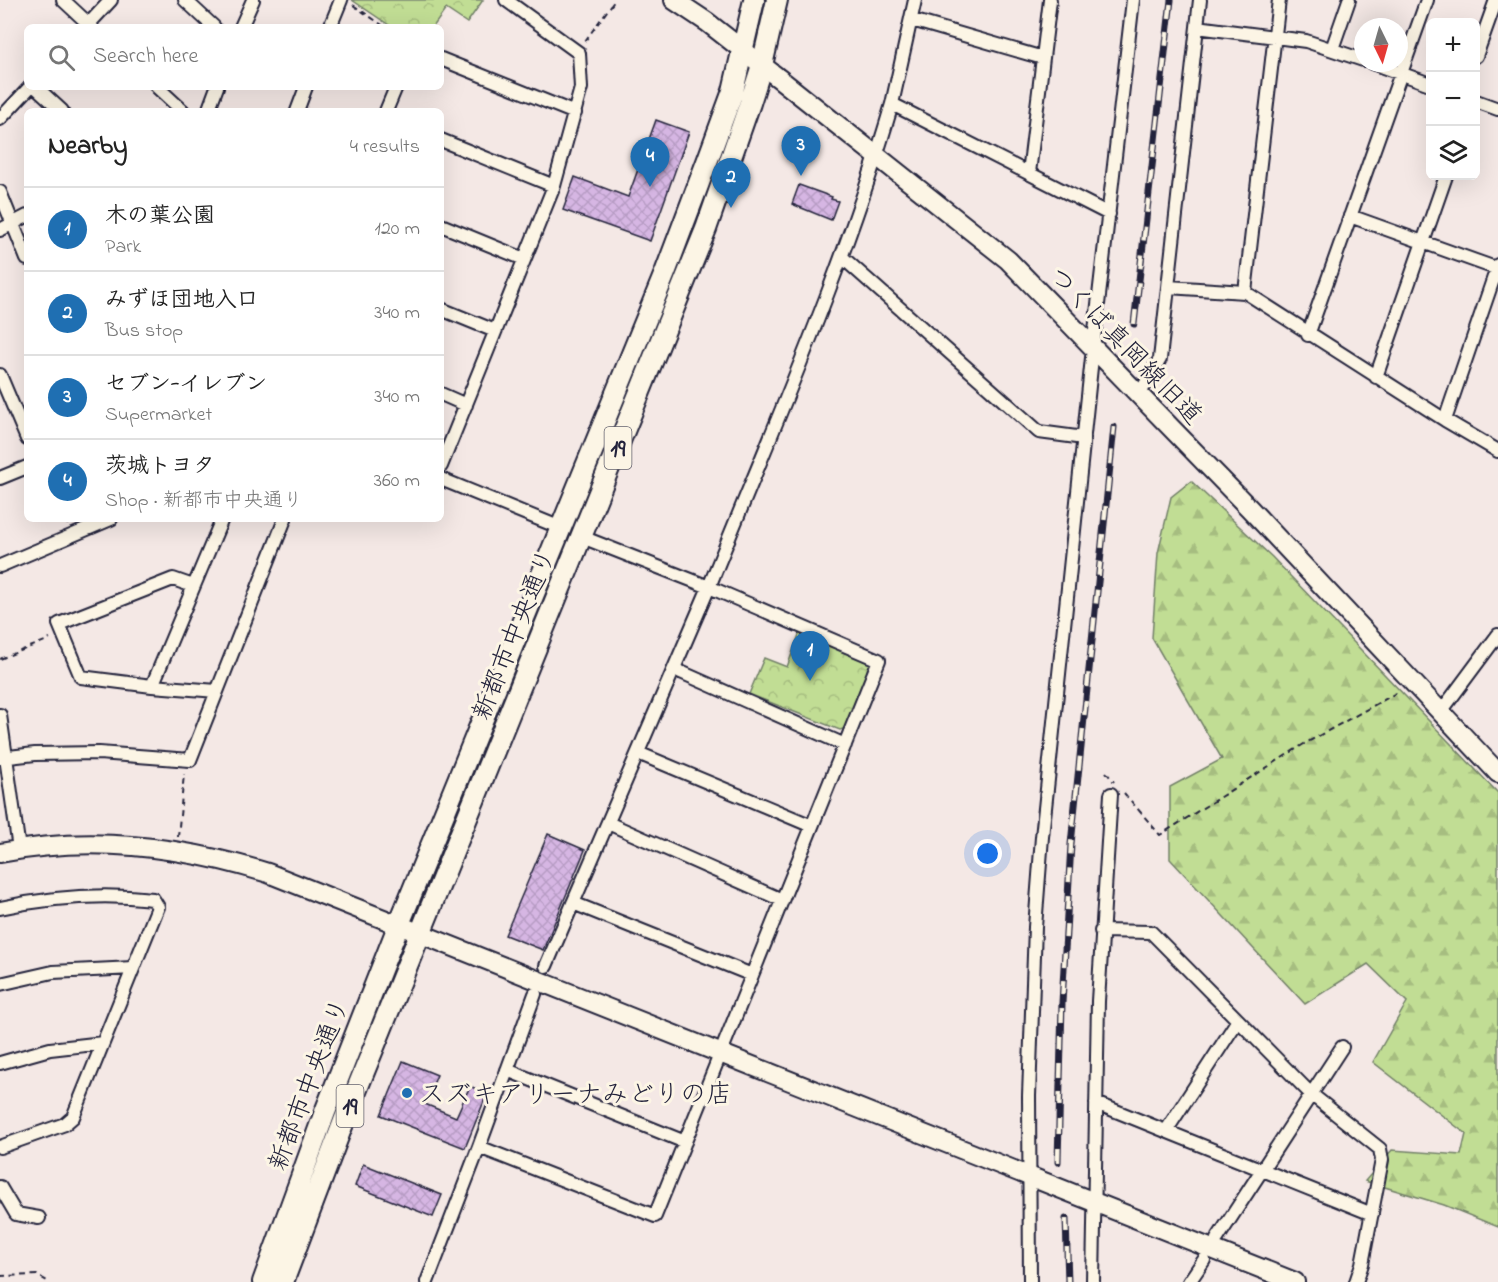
<!DOCTYPE html>
<html lang="en">
<head>
<meta charset="utf-8">
<style>
  :root { --surface:#fff; --page:#f2f2f2; --text:#222; --muted:#767676; --line:#e0e0e0; --accent:#1f6fb2 }
  body { margin:0; font-family:"Indie Flower","Klee One",sans-serif; background:var(--page); color:var(--text) }
  .controls { position:absolute; right:18px; top:18px; display:grid; overflow:hidden; border-radius:9px; box-shadow:0 6px 24px #0002 }
  .controls button { width:54px; height:54px; display:grid; place-items:center; padding:0; border:0; border-bottom:2px solid var(--line); background:var(--surface); color:var(--text); font:30px sans-serif }
  .compass { position:absolute; left:1354px; top:18px; width:54px; height:54px; border-radius:50%; background:var(--surface); box-shadow:0 6px 24px #0002; rotate:175deg }
  .you { position:absolute; left:988px; top:854px; width:21px; height:21px; margin:-15px; border:4px solid #fff; border-radius:50%; background:#1a73e8; box-shadow:0 0 0 9px #1a73e833 }
  .badge { display:grid; place-items:center; width:39px; height:39px; border-radius:50%; background:var(--accent); color:#fff; font-size:20px; font-weight:700 }
  .pin { position:absolute; translate:-50% -50px; filter:drop-shadow(0 2px 3px #0008) }
  .pin::after { content:''; position:absolute; top:32px; width:21px; height:18px; background:inherit; clip-path:polygon(0 0,100% 0,50% 100%) }
  .list { margin:0; padding:0; list-style:none }
  h2 { display:flex; justify-content:space-between; align-items:center; height:78px; margin:0; padding:0 24px; font-size:26px }
  h2 small { font-size:20px; font-weight:400; color:var(--muted) }
  .list li { display:grid; grid-template-columns:39px 1fr auto; gap:18px; align-items:center; box-sizing:border-box; height:84px; padding:0 24px; border-top:2px solid var(--line) }
  .list b { display:block; font-size:22px; white-space:nowrap }
  .list p { margin:0; font-size:20px; white-space:nowrap; color:var(--muted) }
  .list em { font-size:20px; font-style:normal; color:var(--muted) }
  .icon { flex:none; width:33px; height:33px; fill:none; stroke:currentColor; stroke-width:2; stroke-linecap:round; stroke-linejoin:round }
  .map { position:relative; flex:none; width:1498px; height:1282px; overflow:hidden }
  .search { position:absolute; background:var(--surface); box-shadow:0 6px 24px #0002; left:24px; top:24px; width:420px; height:66px; display:flex; align-items:center; gap:15px; box-sizing:border-box; padding:0 21px; border-radius:9px; color:var(--muted); font-size:22px }
  .panel { position:absolute; background:var(--surface); box-shadow:0 6px 24px #0002; left:24px; top:108px; width:420px; height:414px; border-radius:9px }
  .map>svg:first-child { display:block }
  .forest { fill:url(#forest-firs); stroke:#728068; stroke-width:1.5 }
  .park { fill:url(#park-crowns); stroke:#728068; stroke-width:1.5 }
  .building { fill:url(#building-cross-hatch); stroke:#22223b; stroke-width:1.5 }
  .lines { fill:none; stroke-linecap:round; stroke-linejoin:round }
  .street-casing { stroke:#22223b; stroke-width:16 }
  .secondary-casing { stroke:#22223b; stroke-width:22 }
  .primary-casing { stroke:#22223b; stroke-width:24 }
  .path { stroke:#22223b; stroke-width:2; stroke-dasharray:6 4.5; stroke-linecap:butt }
  .street { stroke:#fcf5e5; stroke-width:12 }
  .secondary { stroke:#fcf5e5; stroke-width:18 }
  .primary { stroke:#fcf5e5; stroke-width:20 }
  .rail-casing { stroke:#22223b; stroke-width:7 }
  .rail { stroke:#fcf5e5; stroke-width:4.5; stroke-dasharray:14; stroke-linecap:butt }
  .poi-dot { fill:#1f6fb2; stroke:#fcf5e5; stroke-width:2 }
  .labels { text-anchor:middle; stroke-width:6; stroke-linejoin:round; paint-order:stroke }
  .shield { fill:#fcf5e5; stroke:#63616e; stroke-width:1.5 }
  .shield-label { font-size:24px; font-weight:bold; fill:#22223b }
  .street-label { font-size:26px; fill:#22223b; stroke:#fcf5e5 }
  .poi-label { font-size:26px; fill:#22223b; stroke:#fcf5e5; text-anchor:start }
</style>
</head>
<body>
<div class="map">
<svg width="1498" height="1282" viewBox="0 0 1498 1282">
  <defs>
    <pattern id="forest-firs" width="22" height="20" patternUnits="userSpaceOnUse" patternTransform="scale(1.5)"><rect width="22" height="20" fill="#c1dd94"/><path d="M5 1l3.5 6h-7zM16 11l3.5 6h-7z" fill="#a6bd80"/></pattern>
    <pattern id="park-crowns" width="20" height="18" patternUnits="userSpaceOnUse" patternTransform="scale(1.5)"><rect width="20" height="18" fill="#c1dd94"/><path d="M2 6a3 3 0 1 1 6 0M12 15a3 3 0 1 1 6 0" fill="none" stroke="#a6bd80"/></pattern>
    <pattern id="building-cross-hatch" width="8" height="8" patternUnits="userSpaceOnUse" patternTransform="scale(1.5)"><rect width="8" height="8" fill="#d6b6e3"/><path d="M0 0l8 8M0 8l8-8" fill="none" stroke="#b79cc4"/></pattern>
  </defs>
  <rect width="100%" height="100%" fill="#f4e8e5"/>
  <filter id="ink" filterUnits="userSpaceOnUse"><feTurbulence type="fractalNoise" baseFrequency=".0167" numOctaves="2"/><feDisplacementMap in="SourceGraphic" scale="12" xChannelSelector="R" yChannelSelector="G"/><feConvolveMatrix kernelMatrix="1 2 1 2 8 2 1 2 1" color-interpolation-filters="sRGB"/></filter>
  <g filter="url(#ink)">
    <path class="forest" d="M1191,481l81,76 226,236v434l-54,-22 -79,-24 27,-31 69,5 5,-21 -93,-72 34,-60 -39,-38 -63,40 -135,-145v-72l52,-28 -70,-121 6,-85 13,-56z"/>
    <path class="park" d="M352,0h131l-16,23 -21,-14 -13,18h-41z
      M800,632l69,27 2,7 -25,62 -6,2 -91,-36 15,-36 23,9z"/>
    <path class="building" d="M656,120l33,12 -39,109 -87,-31 12,-33 53,20z
      M799,185l33,12 -1,2 7,2 -7,19 -39,-16z
      M548,834l37,16 -42,100 -38,-15z
      M403,1061l34,14 -12,29 31,13 14,-31 17,8 -22,54 -84,-33z
      M363,1164l79,31 -9,22 -78,-31z"/>
    <g class="lines">
      <g class="street-casing">
        <path id="street" d="M63,0l29,27
          M185,0l29,27
          M912,20l131,38
          M86,27l25,-27
          M241,27l12,-27
          M330,27l11,-27
          M1197,27l109,14 57,19
          M1332,49l17,-49
          M1476,56l20,-56
          M441,59l134,54
          M1372,63l58,21
          M36,87l26,24
          M157,87l26,24
          M1476,101l22,8
          M892,104l23,-104
          M208,111l9,-24
          M297,111l9,-24
          M386,111l10,-24
          M0,119l30,-32
          M441,140l113,46
          M1029,173l21,-173
          M0,192l27,67
          M1350,216l148,53
          M441,225l83,34
          M0,230l27,-14
          M842,257l197,175 45,6
          M1168,287l77,5 200,128 53,31
          M1245,292l34,-292
          M441,309l54,22
          M1308,335l119,-335
          M0,375l27,64
          M1376,377l70,-201
          M441,394l25,11
          M1139,395l21,-36 40,-359
          M1445,420l53,-155
          M441,466l113,-280 27,-98 -2,-35 -73,-53
          M0,478l27,-11
          M441,479l120,49
          M0,566l111,-47
          M193,586l-20,-7 -114,45 22,53 71,9 65,5
          M674,669l171,76
          M152,686l70,-167
          M1440,713l58,-78
          M0,715l19,134
          M638,753l174,73
          M0,758l35,-4 64,-1 91,7 95,-241
          M608,823l174,77
          M573,903l179,72
          M0,908c51,-11 101,-15 153,-9l5,8 -85,210 -8,7 -65,23
          M1101,931l50,1 160,162 69,55 2,11 -20,104 -6,18
          M546,966l163,-379 -127,-50
          M0,984l53,-12 80,-4
          M0,1063l50,-14 53,-6
          M507,1070l178,72
          M1096,1103l276,111
          M1166,1131l72,-111
          M479,1147l176,69 224,-556 -170,-73c64,-159 135,-318 183,-483l217,110
          M0,1187l16,27 23,4
          M1217,1239l125,-192
          M427,1282l52,-135 56,-153
          M1030,1282l-1,-186 6,-169 7,-90 51,-489 40,-348
          M1093,1282l5,-281 13,-207
          M1189,1282l15,-22"/>
      </g>
      <g class="secondary-casing">
        <path id="secondary" d="M674,0l33,22 74,58 227,180 242,249 248,264
          M0,853c90,-18 181,-7 268,20l1027,409"/>
      </g>
      <g class="primary-casing">
        <path id="primary" d="M263,1282l62,-170 74,-188 266,-651 43,-114 25,-68 21,-91
          M283,1282l61,-161 362,-892 44,-126 12,-38 15,-65"/>
      </g>
      <path class="path" d="M353,5l32,22
        M585,41l30,-41
        M66,519l2,6
        M0,659l50,-20
        M1106,772l8,10
        M1124,793l36,42 144,-91 96,-53
        M178,837l6,-63
        M0,1276l37,-1 12,7"/>
      <use href="#street" class="street"/>
      <use href="#secondary" class="secondary"/>
      <use href="#primary" class="primary"/>
      <g class="rail-casing">
        <path id="rail" d="M1134,324l37,-324
          M1058,1162l4,-159 9,-159 43,-417
          M1066,1219l2,63"/>
      </g>
      <use href="#rail" class="rail"/>
    </g>
  </g>
  <circle class="poi-dot" cx="407" cy="1093" r="6"/>
  <g class="labels">
    <g class="shield">
      <rect x="604.5" y="427" width="27" height="42" rx="4.5"/>
      <rect x="336.5" y="1085" width="27" height="42" rx="4.5"/>
    </g>
    <g class="shield-label">
      <text x="618" y="456">19</text>
      <text x="350" y="1114">19</text>
    </g>
    <g class="street-label">
      <text transform="translate(1126 345) rotate(46)" y="9">つくば真岡線旧道</text>
      <text transform="translate(513 634) rotate(-68)" y="9">新都市中央通り</text>
      <text transform="translate(308 1084) rotate(-69)" y="9">新都市中央通り</text>
    </g>
    <g class="poi-label">
      <text x="419" y="1102">スズキアリーナみどりの店</text>
    </g>
  </g>
</svg>
<div class="controls">
<button>+</button>
<button>−</button>
<button><svg class="icon" aria-label="layers" viewBox="0 0 24 24"><path d="M12 4l9 5-9 5-9-5zM3 14l9 5 9-5"/></svg></button>
</div>
<svg class="compass" viewBox="-18 -18 36 36"><path d="M0-13l5 13h-10z" fill="#e53935"/><path d="M0 13l5-13h-10z" fill="#767676"/></svg>
<div class="you"></div>
<div class="pin badge" style="left:810px;top:681px">1</div>
<div class="pin badge" style="left:731px;top:208px">2</div>
<div class="pin badge" style="left:801px;top:176px">3</div>
<div class="pin badge" style="left:650px;top:187px">4</div>
<div class="search"><svg class="icon" aria-label="search" viewBox="0 0 24 24"><circle cx="10" cy="10" r="6"/><path d="M15 15l6 6"/></svg>Search here</div>
<section class="panel">
<h2>Nearby<small>4 results</small></h2>
<ul class="list">
<li><span class="badge">1</span><div><b>木の葉公園</b><p>Park</p></div><em>120 m</em></li>
<li><span class="badge">2</span><div><b>みずほ団地入口</b><p>Bus stop</p></div><em>340 m</em></li>
<li><span class="badge">3</span><div><b>セブン-イレブン</b><p>Supermarket</p></div><em>340 m</em></li>
<li><span class="badge">4</span><div><b>茨城トヨタ</b><p>Shop · 新都市中央通り</p></div><em>360 m</em></li>
</ul>
</section>
</div>
</body>
</html>
